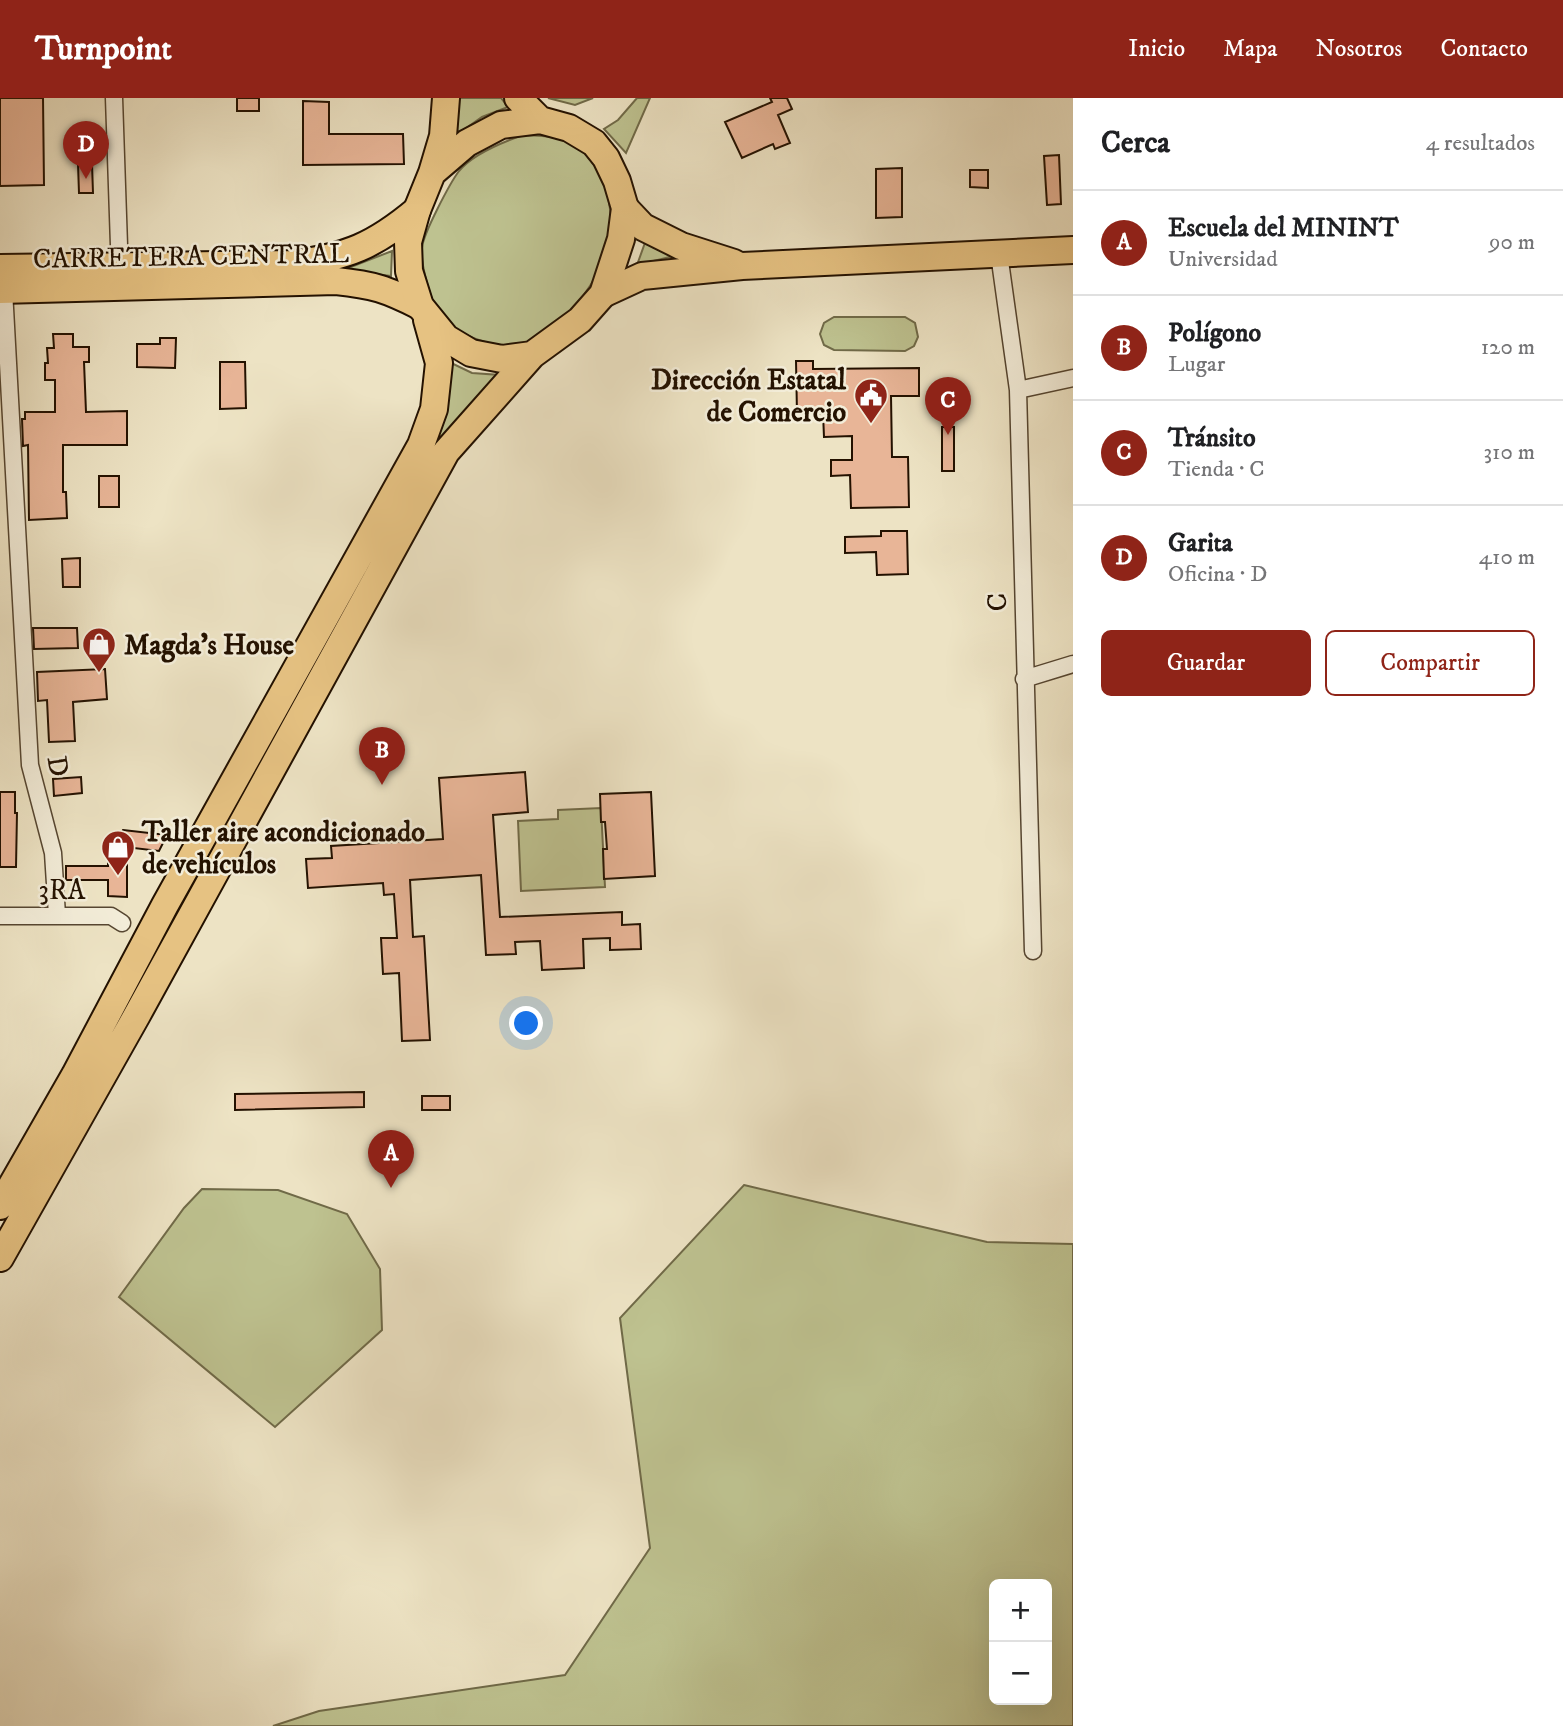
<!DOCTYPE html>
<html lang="es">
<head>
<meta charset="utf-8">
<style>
  :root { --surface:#fff; --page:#f6f6f6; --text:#202124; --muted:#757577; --line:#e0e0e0; --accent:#8f2418 }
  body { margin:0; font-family:"IM FELL DW Pica",serif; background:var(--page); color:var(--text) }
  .controls { position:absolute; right:21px; bottom:21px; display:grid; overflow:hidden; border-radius:10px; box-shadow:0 7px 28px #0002 }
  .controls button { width:63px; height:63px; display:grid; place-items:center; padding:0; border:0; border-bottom:2px solid var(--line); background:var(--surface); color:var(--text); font:35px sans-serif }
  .you { position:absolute; left:527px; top:926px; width:24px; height:24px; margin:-18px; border:5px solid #fff; border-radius:50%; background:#1a73e8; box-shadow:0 0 0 10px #1a73e833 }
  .badge { display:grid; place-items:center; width:46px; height:46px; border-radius:50%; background:var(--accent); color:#fff; font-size:23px; font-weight:700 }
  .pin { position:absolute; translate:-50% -58px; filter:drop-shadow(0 2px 4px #0008) }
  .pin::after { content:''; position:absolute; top:37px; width:24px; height:21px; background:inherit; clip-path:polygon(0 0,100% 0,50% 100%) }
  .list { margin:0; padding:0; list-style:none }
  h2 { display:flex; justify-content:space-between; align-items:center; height:91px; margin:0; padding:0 28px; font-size:30px }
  h2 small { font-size:23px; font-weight:400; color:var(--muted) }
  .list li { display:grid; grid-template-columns:46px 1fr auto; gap:21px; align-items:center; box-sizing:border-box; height:105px; padding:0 28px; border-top:2px solid var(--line) }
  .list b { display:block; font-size:26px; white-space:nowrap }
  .list p { margin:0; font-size:23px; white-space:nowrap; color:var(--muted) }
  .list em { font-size:23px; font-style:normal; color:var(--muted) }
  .actions { display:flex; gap:14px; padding:21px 28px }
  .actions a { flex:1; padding:16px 0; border:2px solid var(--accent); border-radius:10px; text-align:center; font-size:24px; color:var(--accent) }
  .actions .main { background:var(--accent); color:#fff }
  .map { position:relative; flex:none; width:1073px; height:1628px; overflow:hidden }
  header { display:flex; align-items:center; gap:42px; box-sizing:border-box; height:98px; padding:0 35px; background:var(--accent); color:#fff }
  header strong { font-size:33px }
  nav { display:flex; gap:38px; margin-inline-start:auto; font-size:24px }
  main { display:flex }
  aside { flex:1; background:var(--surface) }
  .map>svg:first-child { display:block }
  .green { fill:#bec290; stroke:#706a48; stroke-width:2; fill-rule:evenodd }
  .building { fill:#e8b597; stroke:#231100; stroke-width:2 }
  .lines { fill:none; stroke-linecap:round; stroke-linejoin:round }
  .minor-casing { stroke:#564631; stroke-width:19 }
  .primary-casing { stroke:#231100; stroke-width:30 }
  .trunk-casing { stroke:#231100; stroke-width:30 }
  .minor { stroke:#f3edd9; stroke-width:16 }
  .primary { stroke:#e6c282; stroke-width:26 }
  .trunk { stroke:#e6c282; stroke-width:26 }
  .labels { text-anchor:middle; stroke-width:5; stroke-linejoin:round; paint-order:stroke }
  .street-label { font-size:28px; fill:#231100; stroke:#f3edd9 }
  .poi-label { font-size:28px; font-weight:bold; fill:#231100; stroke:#f3edd9; text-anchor:start }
</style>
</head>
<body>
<header>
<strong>Turnpoint</strong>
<nav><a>Inicio</a><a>Mapa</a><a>Nosotros</a><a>Contacto</a></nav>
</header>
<main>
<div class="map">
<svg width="1073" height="1628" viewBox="0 0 1073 1628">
  <rect width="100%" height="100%" fill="#ede3c4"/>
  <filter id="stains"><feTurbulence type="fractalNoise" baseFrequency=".00286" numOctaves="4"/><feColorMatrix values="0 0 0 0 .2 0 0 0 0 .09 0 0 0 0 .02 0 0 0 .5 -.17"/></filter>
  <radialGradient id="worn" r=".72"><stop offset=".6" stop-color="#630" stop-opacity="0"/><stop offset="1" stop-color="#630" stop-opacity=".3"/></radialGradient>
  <path class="green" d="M459,0h42l7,9 -26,10 -27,19z
    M548,0h45l-18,7z
    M637,0h13l-24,55 -22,-24 14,-9z
    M523,37c11,1 26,0 37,4 39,12 54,58 50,95 -3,42 -52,105 -95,111 -17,3 -36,-4 -51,-11 -7,-4 -20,-13 -25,-20 -8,-12 -19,-51 -17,-66 1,-14 28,-65 37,-77 13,-16 44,-29 64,-36z
    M646,142l28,16 -37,9z
    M392,153l-1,25 -48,-6z
    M834,219h71l10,6 3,14 -4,9 -9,5 -71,-1 -10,-5 -4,-11 4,-11z
    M445,262l27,13 28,2 -156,240 -5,-5z
    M601,710l4,79 -84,4 -3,-70 40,-2v-9z
    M744,1087l243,57 86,2v482h-800l46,-15 246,-36 85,-127 -30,-230zM994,1486h53v116h-53z
    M202,1091l76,1 69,24 33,55 2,61 -107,97 -156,-130 65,-89z"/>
  <path class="building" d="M0,0h43l1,87 -44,1z
    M237,0h22v13h-22z
    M770,0h17l5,11 -14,6 12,28 -15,6 -2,-5 -31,14 -17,-36 47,-20z
    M303,3l26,1v32h74l1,30 -101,1z
    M1059,57l2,49 -14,1 -3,-49z
    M78,66h14l1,29h-14z
    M902,70v49l-26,1v-49z
    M970,72h18v18l-18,-1z
    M53,236h20v13h16v15h-5l2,50 41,-1v34h-64v47h3l1,26 -38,2 -1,-75 -5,1 -1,-27h3v-7h30v-32h-10v-17h3l-1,-15h7z
    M160,240h16l-1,30 -38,-1v-23h23z
    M796,263h17v8l106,-1v28h-28l1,61h16l1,50 -58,1 -1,-33 -19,1v-16h21v-24l-28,1 -1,-24 -26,1z
    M220,264h25l1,46 -26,1z
    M942,329h12v44h-12z
    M99,378h20v31h-20z
    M881,433h26l1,43 -31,1 -1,-23 -31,1v-16l36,-1z
    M80,460v29h-17l-1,-28z
    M33,530h44l1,20 -44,1z
    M105,571l2,30 -34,3 2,39 -26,1 -2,-42 -9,1 -1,-29z
    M525,674l3,40 -35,3 7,102 122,-5v13l18,-1 1,25 -31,1v-12l-27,1 1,29 -42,2 -2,-29 -25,1 1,12 -30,1 -5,-80 -71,5 3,57 11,-1 6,104 -28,1 -3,-68 -16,1 -2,-36h16l-3,-44 -10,1 -1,-12 -75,5 -2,-29 26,-1 -1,-12 112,-7 -4,-61z
    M81,679l1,16 -28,3 -1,-17z
    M0,694h15v21h2l-1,54h-16z
    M651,694l4,84 -51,3 -1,-30h4l-2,-27h-4l-1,-28z
    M123,732l44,5 -8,16 -25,-3 -7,9v40l-19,-1v-16h-42v-14h42v-15z
    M364,994v15l-129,3v-16z
    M422,998h28v14h-28z"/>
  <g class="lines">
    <g class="minor-casing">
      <path id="minor" d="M114,0l6,177
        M999,156l19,136 15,561
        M4,192l26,475 23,88 4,62
        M1018,292l55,-12
        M1024,581l49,-15
        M0,818h111l11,7"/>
    </g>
    <g class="primary-casing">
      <path id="primary" d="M625,110l18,19 38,19 53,17
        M0,170l292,-4c55,-7 82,-18 125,-54
        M0,192l336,-9c38,4 50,8 84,25
        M603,196l39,-18 100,-10 331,-16"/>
    </g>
    <g class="trunk-casing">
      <path id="trunk" d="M518,0l22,22
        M432,75l11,-37 3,-38
        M0,1108l75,-131 90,-170 256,-460 13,-36 5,-46 -12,-43
        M0,1160l137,-243 309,-563 86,-97 48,-35 23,-26 18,-55 4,-31 -8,-27 -11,-23 -12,-15 -25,-15 -29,-8 -39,5 -34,18 -35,30 -15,37 -9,32 1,29 11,35 26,32 25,15 31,6 30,-4"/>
    </g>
    <use href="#minor" class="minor"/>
    <use href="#primary" class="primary"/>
    <use href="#trunk" class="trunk"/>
  </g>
  <defs>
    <g id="civic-pin" transform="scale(1.75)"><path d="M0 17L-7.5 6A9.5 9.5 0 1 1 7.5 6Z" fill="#8f2418" stroke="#f3edd9"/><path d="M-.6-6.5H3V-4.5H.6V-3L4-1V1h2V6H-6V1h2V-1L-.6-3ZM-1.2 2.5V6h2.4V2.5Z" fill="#fff"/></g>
    <g id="shop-pin" transform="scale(1.75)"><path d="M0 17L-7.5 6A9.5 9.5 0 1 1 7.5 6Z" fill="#8f2418" stroke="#f3edd9"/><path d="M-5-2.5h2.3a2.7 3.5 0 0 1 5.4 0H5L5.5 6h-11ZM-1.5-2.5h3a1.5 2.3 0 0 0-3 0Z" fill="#fff"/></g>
  </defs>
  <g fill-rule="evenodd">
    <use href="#civic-pin" x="871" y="297"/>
    <use href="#shop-pin" x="99" y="546"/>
    <use href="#shop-pin" x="118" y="749"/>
  </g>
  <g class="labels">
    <g class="street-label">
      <text transform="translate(191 157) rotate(-1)" y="10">CARRETERA CENTRAL</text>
      <text transform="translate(996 504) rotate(-91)" y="10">C</text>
      <text transform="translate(59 668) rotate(80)" y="10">D</text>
      <text x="62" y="801">3RA</text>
    </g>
    <g class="poi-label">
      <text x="846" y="291" text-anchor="end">Dirección Estatal<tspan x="846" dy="32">de Comercio</tspan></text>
      <text x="124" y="556">Magda’s House</text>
      <text x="142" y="743">Taller aire acondicionado<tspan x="142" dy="32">de vehículos</tspan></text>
    </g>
  </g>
  <rect width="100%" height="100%" filter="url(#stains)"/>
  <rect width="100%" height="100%" fill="url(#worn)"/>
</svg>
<div class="controls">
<button>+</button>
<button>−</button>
</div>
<div class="you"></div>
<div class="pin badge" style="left:391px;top:1090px">A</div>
<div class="pin badge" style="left:382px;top:687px">B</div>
<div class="pin badge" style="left:948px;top:337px">C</div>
<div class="pin badge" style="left:86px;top:81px">D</div>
</div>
<aside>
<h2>Cerca<small>4 resultados</small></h2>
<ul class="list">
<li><span class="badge">A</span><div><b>Escuela del MININT</b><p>Universidad</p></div><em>90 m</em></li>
<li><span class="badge">B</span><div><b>Polígono</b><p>Lugar</p></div><em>120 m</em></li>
<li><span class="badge">C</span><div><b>Tránsito</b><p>Tienda · C</p></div><em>310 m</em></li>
<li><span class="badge">D</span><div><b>Garita</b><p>Oficina · D</p></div><em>410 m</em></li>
</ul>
<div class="actions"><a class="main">Guardar</a><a>Compartir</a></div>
</aside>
</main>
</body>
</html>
